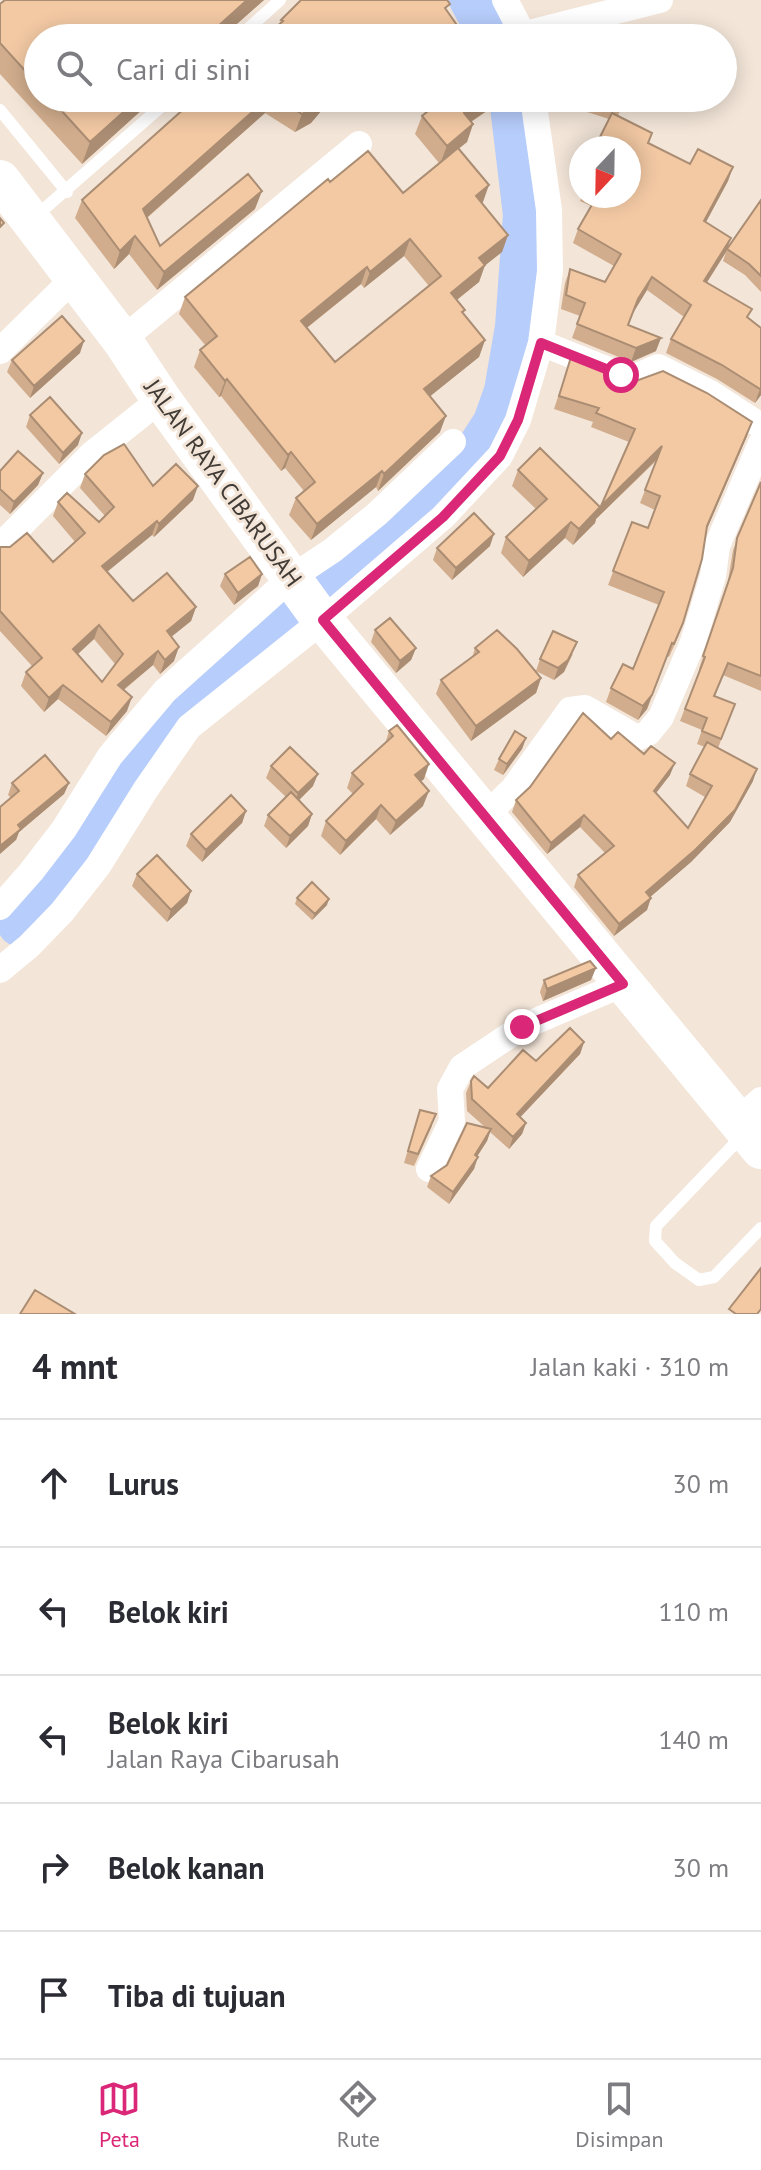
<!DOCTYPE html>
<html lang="id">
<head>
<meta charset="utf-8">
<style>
  :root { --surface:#fff; --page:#f2f2f3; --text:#2b2b33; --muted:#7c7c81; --line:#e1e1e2; --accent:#db2777 }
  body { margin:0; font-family:"PT Sans",sans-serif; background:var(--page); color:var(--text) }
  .compass { position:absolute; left:569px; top:136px; width:72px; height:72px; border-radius:50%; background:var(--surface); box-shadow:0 4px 20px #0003; rotate:202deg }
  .stop { position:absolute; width:24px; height:24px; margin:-18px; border:6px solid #db2777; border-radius:50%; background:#fff }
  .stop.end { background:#db2777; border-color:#fff; box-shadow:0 2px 8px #0008 }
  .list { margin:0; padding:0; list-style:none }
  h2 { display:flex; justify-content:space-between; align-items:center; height:104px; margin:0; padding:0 32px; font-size:34px }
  h2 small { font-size:26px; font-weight:400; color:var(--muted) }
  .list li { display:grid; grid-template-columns:52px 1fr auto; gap:24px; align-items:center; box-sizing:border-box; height:128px; padding:0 32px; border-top:2px solid var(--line) }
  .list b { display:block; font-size:30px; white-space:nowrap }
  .list p { margin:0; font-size:26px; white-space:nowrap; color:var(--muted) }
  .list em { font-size:26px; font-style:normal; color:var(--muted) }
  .icon { flex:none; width:44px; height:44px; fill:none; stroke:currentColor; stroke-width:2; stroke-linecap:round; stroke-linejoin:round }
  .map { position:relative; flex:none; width:761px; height:1314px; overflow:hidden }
  .search { position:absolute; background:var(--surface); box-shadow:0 4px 20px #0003; left:24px; right:24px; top:24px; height:88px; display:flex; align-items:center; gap:20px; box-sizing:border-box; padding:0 28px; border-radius:44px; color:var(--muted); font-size:30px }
  .sheet { height:744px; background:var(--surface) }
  nav { display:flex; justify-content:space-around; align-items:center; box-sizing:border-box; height:112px; border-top:2px solid var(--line); background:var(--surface); font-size:22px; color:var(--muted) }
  nav a { display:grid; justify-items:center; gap:4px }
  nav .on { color:var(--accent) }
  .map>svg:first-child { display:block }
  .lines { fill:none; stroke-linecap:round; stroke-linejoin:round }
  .river { stroke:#b7cdfb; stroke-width:40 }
  .service { stroke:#fff; stroke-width:12 }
  .minor { stroke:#fff; stroke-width:26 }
  .primary { stroke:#fff; stroke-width:40 }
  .wall { fill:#d1ad8d; fill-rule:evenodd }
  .shaded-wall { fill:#aa8d73 }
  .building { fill:#f3c9a4; stroke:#aa8d73; stroke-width:2; fill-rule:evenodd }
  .route { stroke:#db2777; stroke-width:10 }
  .labels { text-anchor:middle; stroke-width:6; stroke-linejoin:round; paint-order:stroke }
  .street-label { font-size:24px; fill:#413b36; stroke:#f3e5d8 }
</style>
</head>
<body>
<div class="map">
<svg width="761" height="1314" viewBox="0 0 761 1314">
  <rect width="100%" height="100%" fill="#f3e5d8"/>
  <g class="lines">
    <path class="river" d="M469,0l21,38
      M18,926l56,-69 78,-125 37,-41 92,-70 89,-76 67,-50 25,-25 31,-48 11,-31 11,-64 8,-112 -14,-117"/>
    <path class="service" d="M238,38l42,-38
      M0,110l67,82
      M36,216l135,-118
      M743,1135l-87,91 -1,15 20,22 24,17 15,-3 47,-49"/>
    <path class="minor" d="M505,0l20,38
      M525,34l135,-34
      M122,340l237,-196
      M541,343l90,36 27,-12 52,26 51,33
      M0,351l74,-73
      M0,546l92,-92 69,-55
      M486,815l27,-26 57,-79 15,-2 52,30 11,-5 13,-16 32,-75 20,-66 4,-30 44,-103
      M0,907l31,-35 33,-43 46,-73 55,-65 126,-113 42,-28 44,-36 76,-72
      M0,970l29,-24 33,-34 36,-46 48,-77 43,-62 134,-107 120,-103 57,-61 18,-36 23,-77 9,-72 -1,-61 -16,-112
      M737,1121l24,-21
      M429,1169l23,-48 -2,-32 12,-22 60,-40 101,-43"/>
    <path class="primary" d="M0,180l122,160 39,59 155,213 445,537"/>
  </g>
  <path class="wall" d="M5,0h259l-43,38h-183v60h117l-73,66 -82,-90v-70z
    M447,12l19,26h-202l16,-14 1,-4z
    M196,98h136l-21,25 -16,9 -30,-19 -118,105 13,28 95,-37 -98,81 -28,-36 -15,15 -39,-51 7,-18z
    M444,98h53l-3,8 -23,16 2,2 -6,18 -8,6 24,54 -2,1 27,32 -6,17 -17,13 -6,17 -22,18 7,14 21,26 -6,17 -49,39 10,36 -62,59 -2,-4 -65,53 -22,-25 7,-17 8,-7 -19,-23 -4,3 -60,-75 -2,1 -25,-30 6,-17 6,-4 -27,-32 6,-17 145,-115 73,11 36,-30 -24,-29 7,-18zM404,256l25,30 -94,76 -28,-34 54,-44 3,4z
    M586,98h38l-6,18 31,27 41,21 43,3 -5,14 -22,41 25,16 -5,14 -19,30 42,36 12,77 -6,8 -38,-24 -51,-26 5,-14 13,-22 -37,-27 -14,23 -5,12 28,26 -25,11 -59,-24 8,-22 -19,-7 4,-26 5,-14 35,13 9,-16 -41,-23 5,-14 13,-23 -11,-5 2,-5h47v-48h-33l13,-29 -25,-8 3,-10z
    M761,200v92l-16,-17 -22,-14 4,-12z
    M80,353l-50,45 -23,-26 5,-12z
    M571,357l176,79 -40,93 -24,94 -5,14 -9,20 -2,-1 -20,53 -9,11 -32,-18 5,-14 22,-19 26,-64 -51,-20 24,-63 16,6 7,-18 -15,-7 17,-43 -61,59 -1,4 -22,22 -8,-7 -42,39 -22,-24 5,-16 30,-28 -24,-23 6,-16 82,37 29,-65 -38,-15 2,-5 -39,-13z
    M30,415l48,30 -19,19 -33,-37z
    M0,471l43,2 -5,12 -28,29 -10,-9z
    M85,474l68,12 40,14 -39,37 -2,-2 -45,37 26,29 63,6 -5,14 -20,16 3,24 -14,13 -7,-9 -29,25 3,21 -21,25 -48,-37 -14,13 -23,-26 5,-14 6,-6 -32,-35v-84l53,15 22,-20 -22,-26 5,-14 41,20 6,-6 -25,-28zM94,639l21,25 -13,18 -24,-28z
    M761,482v209l-38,-16 -8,21 20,8 -17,44 35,33 -23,41 -39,40 -41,35 -3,13 -33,26 -40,-49 4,-12 27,-22 -25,-26 -33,27 -35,-42 4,-12 95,-61 33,15 26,21 -14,18 32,35 17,-31 -19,-11 4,-12 15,-27 -8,-3 5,-14 -22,-9 20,-51 -1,-1 29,-88 5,-31z
    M490,546l-38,34 -19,-20 4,-12z
    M225,574h37l-4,12 -24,19 -14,-19z
    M375,630l41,18 -5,12 -15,13 -25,-31z
    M475,648l61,23 4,-12 33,-5 -9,18 -10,8 -18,-9 5,7 -5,15 -65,48 -35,-47 5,-14 31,-22z
    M389,731l35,48 -4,3 3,24 -33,29 -14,-16 -36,36 -19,-19 5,-15 27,-27 -6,-6 5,-15 33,-29z
    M526,738l-4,11 -19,26 -9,-5 5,-11z
    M271,766l42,20 -14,14 13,14 -4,12 -22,22 -22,-22 4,-11 18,-18 -20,-19z
    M12,783h57l-5,11 -45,38 -3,8 -5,-42 -3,-3z
    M246,811l-4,12 -40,39 -16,-16 5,-12z
    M137,874l54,17 -4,12 -20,19 -35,-36z
    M297,898l30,7 -15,15 -17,-16z
    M544,980h47l-48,21 -3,-9z
    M584,1042l-4,12 -60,63 6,6 -4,11 -13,15 -19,-17 -3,9 -10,16 -3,12 -25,35 -22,-17 4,-11 16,-11 39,-37 -19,-17 -1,-18 5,-12 17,7 48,-27z
    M420,1110l12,16 -18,40 -10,-3z"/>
  <path class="shaded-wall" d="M247,0h17l-43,38h-16z
    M416,27l-4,11h-10z
    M139,98h16l-73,66 8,-22z
    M268,98h2l-5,15 -129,114 7,-18z
    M323,98h9l-21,25 -16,9 7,-18z
    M486,98h11l-3,8 -37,25 7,-18z
    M473,124l-6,18 -27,22 7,-18z
    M733,167l-5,14 -29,54 5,-14z
    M489,185l-6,17 -13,11 6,-17z
    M262,191l-7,18 -98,81 7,-18z
    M508,235l-6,17 -29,23 6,-17z
    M135,236l-6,18 -15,15 6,-18z
    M731,238l-5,14 -27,43 5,-14z
    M410,239l-6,17 -40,32 6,-16z
    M485,265l-6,17 -34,27 6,-16z
    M367,267l-6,17 -66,53 6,-16z
    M652,277l-5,13 -14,23 5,-14z
    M661,338l-5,13 -25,11 5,-14z
    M485,340l-6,17 -61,49 6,-17z
    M84,341l-4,12 -50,45 4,-12z
    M227,379l-6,17 -2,1 6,-16z
    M761,388v7l-6,8 5,-14z
    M446,416l-6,16 -62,59 6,-17z
    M752,422l-5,14 -45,104 5,-14z
    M82,433l-4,12 -19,19 4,-11z
    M662,446l-5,13 -61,60 -1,4 -22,22 6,-16 22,-23z
    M291,452l-6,16 -4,3 7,-16z
    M382,471l-6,16 -65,53 6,-16z
    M43,473l-5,12 -28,29 4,-12z
    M198,486l-5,14 -39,37 5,-13z
    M157,521l-5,14 -55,45 5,-14z
    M571,522l-6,16 -42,39 6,-16z
    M494,534l-4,12 -38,34 4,-12z
    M262,574l-4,12 -24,19 4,-12z
    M196,607l-5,14 -30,24 6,-14z
    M99,625l-5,14 -26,24 5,-14z
    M577,642l-13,30 -10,8 4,-12z
    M672,643l-25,66 -9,11 5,-14z
    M179,647l-5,14 -14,13 5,-14z
    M416,648l-5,12 -15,13 4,-12z
    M158,651l-5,14 -41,34 6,-14z
    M541,678l-5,15 -65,48 5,-15z
    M63,685l-5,14 -14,13 5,-14z
    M132,697l-5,14 -21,25 5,-14z
    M526,738l-4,11 -19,26 4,-11z
    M675,763l-5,12 -21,27 5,-11z
    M429,764l-5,15 -15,11 6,-15z
    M757,769l-4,12 -23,41 -39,40 -49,42 4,-12z
    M318,774l-5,12 -19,19 4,-12z
    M69,783l-5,11 -45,38 -3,8 -16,14v-8l18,-21z
    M429,791l-6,15 -33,29 6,-14z
    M381,805l-5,14 -36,36 6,-14z
    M246,811l-4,12 -40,39 4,-12z
    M312,814l-4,12 -22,22 4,-12z
    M584,815l-4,12 -33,27 4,-11z
    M191,891l-4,12 -20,19 4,-12z
    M651,898l-4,12 -33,26 5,-12z
    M329,899l-2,6 -15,15 3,-6z
    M596,968l-5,12 -48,21 4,-12z
    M584,1042l-4,12 -68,72 5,-12z
    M526,1123l-4,11 -13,15 4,-12z
    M491,1129l-4,12 -17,26 5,-12z
    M478,1157l-4,12 -25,35 4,-12z"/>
  <path class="building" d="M5,0h242l-42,38h-167v47l-38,-42v-39z
    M301,0h146l3,4 -5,4 21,30h-42l-8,-11 -14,11h-138l19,-17 -2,-1z
    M50,98h89l-49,44z
    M196,98h72l-125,111 17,37 88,-72 14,17 -98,81 -29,-36 -15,15 -38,-51z
    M277,98h46l-6,7 -15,9z
    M444,98h42l-22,15 9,11 -26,22 -25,-30z
    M588,98h36l-4,13 -33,-10z
    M612,113l40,20 -4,10 42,21 8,-15 35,18 -29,54 27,17 -27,43 48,28 -5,8 14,11v60l-1,1 -38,-24 -51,-26 20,-34 -39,-28 -14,22 -10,26 33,13 -25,10 -59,-24 8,-21 -19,-8 4,-26 35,13 16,-28 -43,-25 19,-33h32v-48h-24l2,-5 -8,-4z
    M458,148l31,37 -13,11 32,39 -29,23 6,7 -34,28 14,17 -3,2 23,28 -61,49 22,27 -62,58 -2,-3 -65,53 -21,-26 19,-16 -24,-30 -3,3 -61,-76 -2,2 -25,-31 17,-14 -32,-39 143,-118 2,3 38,-31 35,42zM410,239l31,37 -106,86 -34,-41 66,-54 3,5z
    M761,200v76l-12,-12 -22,-15z
    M0,218l4,5 -4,4z
    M62,316l22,25 -50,45 -22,-26z
    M571,357l65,24 27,-10 44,22 45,29 -45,104 -5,33 -19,64 -9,21 -2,-1 -20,52 -9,11 -32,-18 12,-24 10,5 31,-77 -51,-21 19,-49 16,6 12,-32 -15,-6 17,-44 -61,60 34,-77 -39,-16 3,-5 -40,-12z
    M50,397l32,36 -19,20 -33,-38z
    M124,444l29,42 23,-22 22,22 -39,38 -2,-3 -55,45 31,35 34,-28 29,34 -29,24 12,16 -14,13 -7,-9 -40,34 14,12 -21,25 -48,-37 -14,13 -23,-26 16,-14 -42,-47v-64h10l17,-14 26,29 32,-29 -27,-31 9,-9 32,29 15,-15 -29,-33 19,-19zM99,625l24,29 -21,28 -29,-33z
    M540,448l60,59 -21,22 -8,-7 -42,39 -23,-24 41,-38 -29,-29z
    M18,451l25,22 -29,29 -14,-13v-18z
    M761,482v194l-33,-13 -14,33 21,8 -14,35 -19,-8 5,-13 -22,-9 20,-52 -2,-1 30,-88 4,-30z
    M474,513l20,21 -38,34 -19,-20z
    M250,557l12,17 -24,19 -13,-19z
    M390,618l26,30 -16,13 -25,-31z
    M497,630l20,19 24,29 -65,48 -35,-46 38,-28 -4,-4z
    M553,631l24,11 -9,18 -10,8 -18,-9z
    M583,713l28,26 7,-7 26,22 7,-8 24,17 -21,28 34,37 24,-42 -22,-12 17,-32 50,27 -22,41 -40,40 -49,42 5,6 -32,26 -41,-49 36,-29 -30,-31 -33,28 -35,-43 14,-13z
    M397,725l32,39 -14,11 14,16 -33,30 -15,-16 -35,36 -20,-20 37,-37 -11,-11 41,-37 -4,-5z
    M515,731l11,7 -19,26 -8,-5z
    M290,747l28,27 -20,19 -27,-27z
    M45,755l24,28 -51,42 3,4 -21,17v-39l19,-16 -7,-8z
    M291,792l21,22 -22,22 -22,-21z
    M231,795l15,16 -40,39 -15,-16z
    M157,855l34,36 -20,19 -34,-36z
    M312,882l17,17 -14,15 -18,-16z
    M590,961l6,7 -49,21 -3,-9z
    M570,1028l14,14 -67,72 9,9 -13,14 -41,-38 -1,-18 3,-5 14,12 35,-38 13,11z
    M420,1110l16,4 -18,40 -10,-3z
    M467,1123l24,6 -16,26 3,2 -25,35 -22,-16 16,-11z
    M761,1268v41l-4,5h-21l-7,-5z
    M35,1290l40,24h-55z"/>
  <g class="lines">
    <path class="route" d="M522,1027l101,-43 -300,-364 120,-103 57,-61 18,-36 23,-77 80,32"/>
  </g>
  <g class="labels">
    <g class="street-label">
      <text transform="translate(223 483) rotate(54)" y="8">JALAN RAYA CIBARUSAH</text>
    </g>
  </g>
</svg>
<svg class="compass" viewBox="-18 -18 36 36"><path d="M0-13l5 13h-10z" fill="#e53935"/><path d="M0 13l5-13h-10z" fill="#7c7c81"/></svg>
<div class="stop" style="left:621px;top:375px"></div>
<div class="stop end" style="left:522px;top:1027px"></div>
<div class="search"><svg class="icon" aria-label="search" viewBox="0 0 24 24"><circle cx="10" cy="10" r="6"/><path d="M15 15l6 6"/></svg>Cari di sini</div>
</div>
<section class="sheet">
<h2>4 mnt<small>Jalan kaki · 310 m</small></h2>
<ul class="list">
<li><svg class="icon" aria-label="ahead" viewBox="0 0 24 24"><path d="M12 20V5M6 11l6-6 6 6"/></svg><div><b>Lurus</b></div><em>30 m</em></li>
<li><svg class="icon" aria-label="left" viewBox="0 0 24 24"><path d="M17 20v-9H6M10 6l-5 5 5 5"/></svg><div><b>Belok kiri</b></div><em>110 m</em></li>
<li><svg class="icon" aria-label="left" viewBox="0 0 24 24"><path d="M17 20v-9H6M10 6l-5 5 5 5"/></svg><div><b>Belok kiri</b><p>Jalan Raya Cibarusah</p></div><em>140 m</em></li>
<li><svg class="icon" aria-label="right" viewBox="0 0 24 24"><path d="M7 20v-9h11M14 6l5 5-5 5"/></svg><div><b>Belok kanan</b></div><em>30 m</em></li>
<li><svg class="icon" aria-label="arrive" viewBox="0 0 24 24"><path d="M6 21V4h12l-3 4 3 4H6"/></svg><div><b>Tiba di tujuan</b></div></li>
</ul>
</section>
<nav>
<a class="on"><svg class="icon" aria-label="map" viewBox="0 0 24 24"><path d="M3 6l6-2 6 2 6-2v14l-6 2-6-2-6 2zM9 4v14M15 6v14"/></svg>Peta</a>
<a><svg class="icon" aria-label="directions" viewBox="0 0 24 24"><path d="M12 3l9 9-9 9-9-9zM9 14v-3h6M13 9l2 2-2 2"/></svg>Rute</a>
<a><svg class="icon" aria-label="saved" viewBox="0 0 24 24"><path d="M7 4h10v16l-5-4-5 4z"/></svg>Disimpan</a>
</nav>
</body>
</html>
